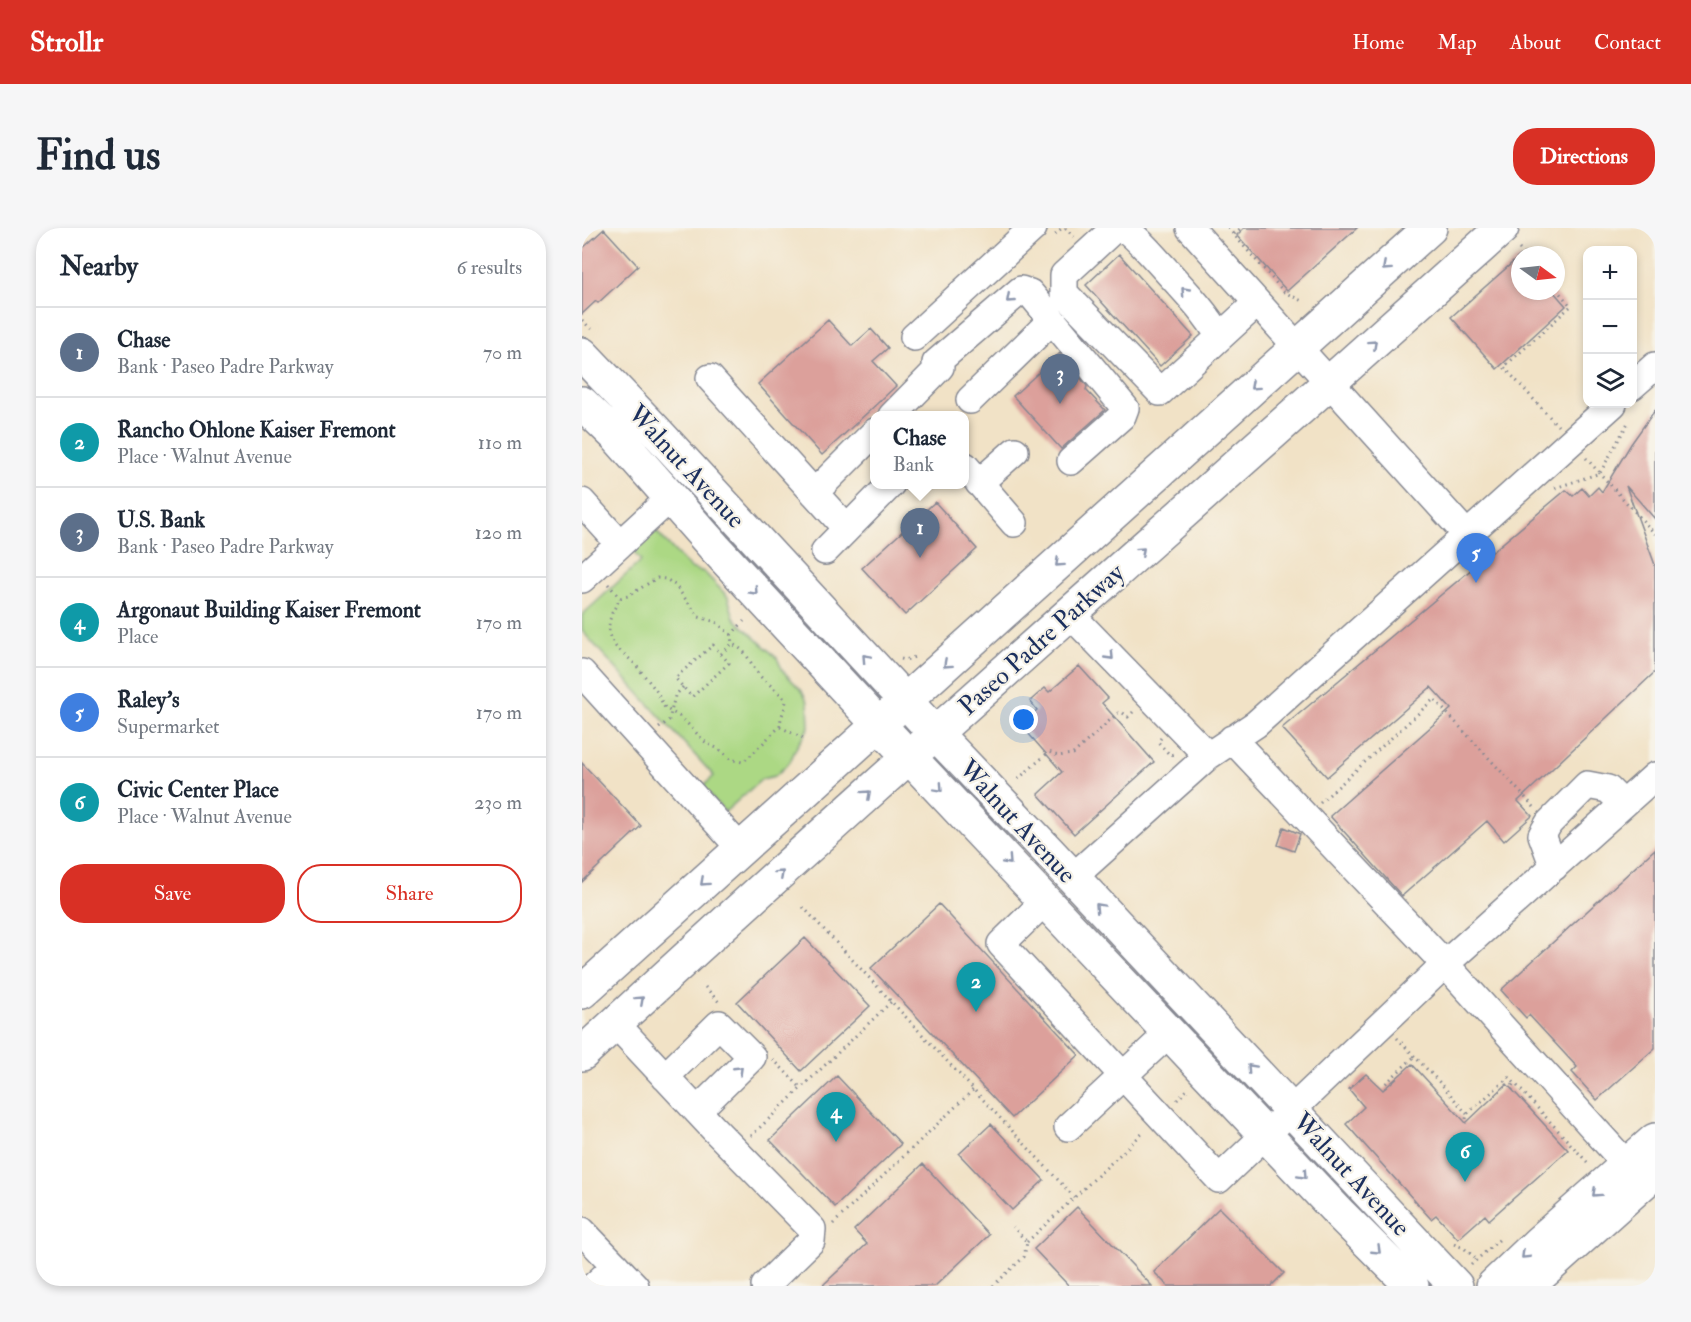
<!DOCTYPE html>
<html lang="en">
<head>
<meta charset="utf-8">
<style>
  :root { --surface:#fff; --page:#f6f6f7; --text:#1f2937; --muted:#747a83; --line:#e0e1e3; --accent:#d93025 }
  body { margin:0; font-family:"IM FELL Double Pica",serif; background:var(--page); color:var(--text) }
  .controls { position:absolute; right:18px; top:18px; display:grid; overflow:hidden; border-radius:12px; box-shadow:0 3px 9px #0003 }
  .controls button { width:54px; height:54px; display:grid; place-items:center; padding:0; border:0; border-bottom:2px solid var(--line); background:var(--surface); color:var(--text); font:30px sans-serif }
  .compass { position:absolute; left:929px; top:18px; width:54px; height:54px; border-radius:50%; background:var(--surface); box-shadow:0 3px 9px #0003; rotate:105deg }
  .you { position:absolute; left:442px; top:492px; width:21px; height:21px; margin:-15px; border:4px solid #fff; border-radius:50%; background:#1a73e8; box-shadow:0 0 0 9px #1a73e833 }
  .badge { display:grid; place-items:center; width:39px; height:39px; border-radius:50%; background:var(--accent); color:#fff; font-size:20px; font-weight:700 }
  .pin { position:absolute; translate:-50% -50px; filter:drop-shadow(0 2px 3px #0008) }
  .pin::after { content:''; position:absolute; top:32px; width:21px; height:18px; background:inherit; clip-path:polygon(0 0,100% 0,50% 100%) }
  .popup { position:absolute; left:288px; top:183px; width:99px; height:78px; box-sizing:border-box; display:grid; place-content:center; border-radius:12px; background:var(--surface); filter:drop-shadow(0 2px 4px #0005); font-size:20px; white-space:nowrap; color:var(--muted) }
  .popup b { font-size:22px; color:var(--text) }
  .popup::after { content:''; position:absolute; left:50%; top:100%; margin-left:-12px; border:12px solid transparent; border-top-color:var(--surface) }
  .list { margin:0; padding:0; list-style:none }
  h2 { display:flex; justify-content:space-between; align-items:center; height:78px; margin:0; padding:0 24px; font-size:26px }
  h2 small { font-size:20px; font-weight:400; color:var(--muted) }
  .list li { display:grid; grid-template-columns:39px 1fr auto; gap:18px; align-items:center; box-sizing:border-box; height:90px; padding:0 24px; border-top:2px solid var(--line) }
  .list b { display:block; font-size:22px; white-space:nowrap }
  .list p { margin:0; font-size:20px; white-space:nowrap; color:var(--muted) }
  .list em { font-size:20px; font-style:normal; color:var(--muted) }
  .actions { display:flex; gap:12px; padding:18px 24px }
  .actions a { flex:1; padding:14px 0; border:2px solid var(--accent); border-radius:24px; text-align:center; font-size:21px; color:var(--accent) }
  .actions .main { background:var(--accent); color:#fff }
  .icon { flex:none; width:33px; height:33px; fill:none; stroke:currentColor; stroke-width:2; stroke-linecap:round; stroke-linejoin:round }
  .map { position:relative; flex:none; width:1073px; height:1058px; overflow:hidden; border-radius:24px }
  header { display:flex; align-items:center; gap:36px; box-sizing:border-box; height:84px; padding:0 30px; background:var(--accent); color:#fff }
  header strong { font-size:28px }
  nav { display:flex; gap:33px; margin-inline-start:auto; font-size:21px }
  .intro { display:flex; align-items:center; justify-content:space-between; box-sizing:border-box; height:144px; padding:0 36px }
  h1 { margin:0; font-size:42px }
  .button { padding:15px 27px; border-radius:24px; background:var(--accent); color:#fff; font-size:21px; font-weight:700 }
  main { display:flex; gap:36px; padding:0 36px }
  aside { flex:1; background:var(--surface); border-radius:24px; box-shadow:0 3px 9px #0003 }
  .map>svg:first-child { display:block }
  .green { fill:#acd884; stroke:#648471; stroke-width:1.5 }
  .building { fill:#dca09b }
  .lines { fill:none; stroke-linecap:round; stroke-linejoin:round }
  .minor-casing { stroke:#868892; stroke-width:30 }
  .major-casing { stroke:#868892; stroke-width:36 }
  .path { stroke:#868892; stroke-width:3; stroke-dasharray:1.5 4.5; stroke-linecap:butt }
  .minor { stroke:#fff; stroke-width:27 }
  .major { stroke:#fff; stroke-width:33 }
  .oneway { stroke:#8d97ae }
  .labels { text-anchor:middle; stroke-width:4.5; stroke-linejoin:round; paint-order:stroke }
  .street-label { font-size:26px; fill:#1b2f5e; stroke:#f7f3e8 }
</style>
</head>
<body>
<header>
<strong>Strollr</strong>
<nav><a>Home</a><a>Map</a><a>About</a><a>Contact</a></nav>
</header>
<div class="intro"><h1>Find us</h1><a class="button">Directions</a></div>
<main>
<aside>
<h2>Nearby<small>6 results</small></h2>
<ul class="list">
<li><span class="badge" style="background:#5c6f8a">1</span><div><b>Chase</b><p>Bank · Paseo Padre Parkway</p></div><em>70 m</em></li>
<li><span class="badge" style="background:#0f9aa8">2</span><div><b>Rancho Ohlone Kaiser Fremont</b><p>Place · Walnut Avenue</p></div><em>110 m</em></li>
<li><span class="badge" style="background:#5c6f8a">3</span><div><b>U.S. Bank</b><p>Bank · Paseo Padre Parkway</p></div><em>120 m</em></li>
<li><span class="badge" style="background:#0f9aa8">4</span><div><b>Argonaut Building Kaiser Fremont</b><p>Place</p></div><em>170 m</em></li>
<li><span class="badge" style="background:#3f7fe0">5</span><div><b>Raley's</b><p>Supermarket</p></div><em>170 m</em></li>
<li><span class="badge" style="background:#0f9aa8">6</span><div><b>Civic Center Place</b><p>Place · Walnut Avenue</p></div><em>230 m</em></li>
</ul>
<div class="actions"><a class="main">Save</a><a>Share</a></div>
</aside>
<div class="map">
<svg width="1073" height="1058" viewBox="0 0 1073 1058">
  <rect width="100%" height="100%" fill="#f7f3e8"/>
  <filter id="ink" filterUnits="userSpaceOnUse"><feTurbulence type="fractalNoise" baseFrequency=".0167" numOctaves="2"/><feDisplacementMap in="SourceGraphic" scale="12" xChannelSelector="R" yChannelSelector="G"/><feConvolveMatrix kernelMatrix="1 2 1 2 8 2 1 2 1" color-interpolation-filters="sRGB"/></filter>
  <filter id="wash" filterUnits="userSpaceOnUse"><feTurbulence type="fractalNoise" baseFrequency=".008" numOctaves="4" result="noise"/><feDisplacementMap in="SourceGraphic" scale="24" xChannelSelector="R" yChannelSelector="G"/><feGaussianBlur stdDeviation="1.35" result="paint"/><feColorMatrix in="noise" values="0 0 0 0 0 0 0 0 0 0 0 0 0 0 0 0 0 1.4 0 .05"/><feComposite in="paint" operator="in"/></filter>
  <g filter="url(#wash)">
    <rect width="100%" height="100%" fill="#f1e2c6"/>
    <path class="green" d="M73,302l35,38 14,4 24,25 6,21 43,40 6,13 19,20 6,11 1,25 -13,21 -6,14 -15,14 -13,3 -37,33 -23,-25 12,-11 -132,-145v-16l59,-54 -9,-11z"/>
    <g id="blocks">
      <path class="building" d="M662,0h113l-70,63 -50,-56z
        M22,1l34,37 -40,37 -2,-2 -14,13v-65z
        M537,26l74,82 -33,30 -74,-81z
        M938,28v35h33l13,15 -69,63 -46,-52z
        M246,92l24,26 19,-17 17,19 -15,13 23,25 -74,69 -64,-71z
        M478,125l27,33 -1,4 19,20 -44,39 -48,-53z
        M1073,182v109l-29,-33 29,79v107l-137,129 14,15 -28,25 -17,-20 -85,75 -72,-80 121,-107 -20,-22 -104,90 -45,-49 284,-238 7,6 9,-8 7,8 9,-9 4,5 29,-48z
        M353,274l42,47 -72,66 -43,-47z
        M497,438l29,32 -6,5 52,59 -80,72 -36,-40 24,-22 -41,-47 16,-15 -7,-9 15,-13 4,4z
        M0,535l59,63 -59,56z
        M702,599l16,7 -6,17 -16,-6z
        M1073,621v199l-58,52 -25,-28 5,-5 -48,-52 -3,3 -25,-28z
        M357,676l140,151 -67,63 -141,-150z
        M223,710l65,68 -69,65 -64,-69z
        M830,836l54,59 41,-39 61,66 -79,70 -4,-5 -27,24 -22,-24 -5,4 -85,-95 18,-17 -15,-18 17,-15 17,16z
        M255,848l64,68 -66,63 -65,-67z
        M409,896l53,56 -32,30 -53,-56z
        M341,936l66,71 -54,51h-113l45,-42 -13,-14z
        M495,979l75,79h-83l-35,-37z
        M637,980l65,65 -13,13h-103l-14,-14z"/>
    </g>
  </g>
  <g filter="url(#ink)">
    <use href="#blocks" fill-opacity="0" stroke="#868892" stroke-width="1.5"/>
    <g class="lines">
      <g class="minor-casing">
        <path id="minor" d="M533,0l-51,47v18l96,99 97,-89
          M542,0c15,11 27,26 40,40 20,22 41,43 56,69
          M608,0l277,307
          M332,109l119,-109
          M354,135l85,-73 9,3 95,115 -3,8 -51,45
          M128,150l136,150
          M1050,158l23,-20
          M388,172l82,-80
          M310,188l48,-49
          M383,238l49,57
          M397,255l36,-32
          M232,265l61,-61
          M0,274l38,42
          M243,323l66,-67
          M0,351l88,-81
          M488,386l138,142
          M0,445l159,176
          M650,511l213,225 182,201
          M972,639l-12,-32 7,-12 38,-38 21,4 15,15
          M490,650l136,-122 48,-32 357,-320
          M463,673l-44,43 218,235 226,-215 210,-188
          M33,795l98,105 99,101 -1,12 -46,45
          M83,849l54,-53 33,33 -55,54
          M486,899l101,-94
          M0,1003l53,55
          M12,1058l22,-20"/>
      </g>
      <g class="major-casing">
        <path id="major" d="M0,126l72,75 281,304 113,118 408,435
          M0,175l34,33 99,112 164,177 462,490 71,71
          M0,764l848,-764
          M0,826c302,-280 614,-550 920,-826
          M911,1058l45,-43 117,-103
          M946,1058l127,-114"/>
      </g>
      <path class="path" d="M483,0l9,9
        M646,0l56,64 18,9
        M473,6l7,-6
        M652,6l7,-6
        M937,21l6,6
        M974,61l15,17 -67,61 54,59
        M0,92l11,11
        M1004,230l69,76
        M973,260l45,-15 29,-52
        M26,356l12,14
        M149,407l-15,-13 -17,-5 -24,-32 -9,-6 -9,-1 -29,18 -8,2 -8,15 -3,10v12l7,12 19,17 20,25 10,19 17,10 22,23 8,5 7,3 11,10 12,3c15,-10 24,-24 38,-35 0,-10 5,-17 6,-26 -7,-10 -17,-16 -25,-24 -12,-13 -12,-26 -29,-33
        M131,417l16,18 -37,34 -17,-19z
        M139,426l11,-10 -1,-9 13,-14
        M319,431l4,1 10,-3
        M198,499l27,13
        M77,500l10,-8 6,-24 8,-9
        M579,510l-3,4 12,13 4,-1
        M436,551l31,-27 9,4 15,-2 45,-41h5l5,4 6,-6
        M738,575l114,-104 101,109
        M221,679l271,290
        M123,759l14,15
        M815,810l46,48 24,28
        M191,831l28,29
        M927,849l79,86
        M804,860l-2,-3 30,-28
        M930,862l2,-2 -2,-2 2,-3
        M595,872l10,-10
        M884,891l1,-5 42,-37
        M169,908l140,-134
        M251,996l140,-134
        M445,1014l118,-111
        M872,1016l10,4 13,12
        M889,1037l30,-27
        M411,1058l31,-29 3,-15 -14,-15"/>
      <use href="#minor" class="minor"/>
      <use href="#major" class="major"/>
    </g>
    <defs><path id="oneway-chevron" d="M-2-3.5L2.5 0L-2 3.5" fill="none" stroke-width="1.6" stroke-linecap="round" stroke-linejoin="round" transform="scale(1.5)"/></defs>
    <g class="oneway">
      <use href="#oneway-chevron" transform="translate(804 39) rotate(138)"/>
      <use href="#oneway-chevron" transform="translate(603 63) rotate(-133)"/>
      <use href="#oneway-chevron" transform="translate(428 71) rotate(139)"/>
      <use href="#oneway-chevron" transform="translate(791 116) rotate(-42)"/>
      <use href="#oneway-chevron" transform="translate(672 158) rotate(138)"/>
      <use href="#oneway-chevron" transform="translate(559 323) rotate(-42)"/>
      <use href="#oneway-chevron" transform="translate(477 335) rotate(138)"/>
      <use href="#oneway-chevron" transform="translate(172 363) rotate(47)"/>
      <use href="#oneway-chevron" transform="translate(528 428) rotate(46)"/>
      <use href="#oneway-chevron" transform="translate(284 430) rotate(-133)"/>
      <use href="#oneway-chevron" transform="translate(365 436) rotate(138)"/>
      <use href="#oneway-chevron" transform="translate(357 560) rotate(47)"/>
      <use href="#oneway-chevron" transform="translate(285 566) rotate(-42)"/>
      <use href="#oneway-chevron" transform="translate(426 633) rotate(47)"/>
      <use href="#oneway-chevron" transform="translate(198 646) rotate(-42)"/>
      <use href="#oneway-chevron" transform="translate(122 654) rotate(138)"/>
      <use href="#oneway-chevron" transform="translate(517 679) rotate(-133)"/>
      <use href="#oneway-chevron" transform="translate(58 772) rotate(-42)"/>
      <use href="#oneway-chevron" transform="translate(669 840) rotate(-133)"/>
      <use href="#oneway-chevron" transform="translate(157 842) rotate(-44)"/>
      <use href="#oneway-chevron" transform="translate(721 947) rotate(47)"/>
      <use href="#oneway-chevron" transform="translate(1014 965) rotate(138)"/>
      <use href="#oneway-chevron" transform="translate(795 1022) rotate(44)"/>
      <use href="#oneway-chevron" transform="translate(943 1027) rotate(136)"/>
    </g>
  </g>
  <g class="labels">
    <g class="street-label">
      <text transform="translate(105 238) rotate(47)" y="9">Walnut Avenue</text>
      <text transform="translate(459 411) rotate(-42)" y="9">Paseo Padre Parkway</text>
      <text transform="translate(436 593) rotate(47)" y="9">Walnut Avenue</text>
      <text transform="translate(770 946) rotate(47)" y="9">Walnut Avenue</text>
    </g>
  </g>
</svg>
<div class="controls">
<button>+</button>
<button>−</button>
<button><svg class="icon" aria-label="layers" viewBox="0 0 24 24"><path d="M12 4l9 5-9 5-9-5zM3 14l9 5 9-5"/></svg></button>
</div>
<svg class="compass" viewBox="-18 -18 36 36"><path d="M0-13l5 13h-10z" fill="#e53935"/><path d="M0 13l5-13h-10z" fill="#747a83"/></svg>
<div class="you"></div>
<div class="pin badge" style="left:338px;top:330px;background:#5c6f8a">1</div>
<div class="popup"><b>Chase</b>Bank</div>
<div class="pin badge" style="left:394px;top:784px;background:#0f9aa8">2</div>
<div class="pin badge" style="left:478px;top:176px;background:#5c6f8a">3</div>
<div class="pin badge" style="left:254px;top:914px;background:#0f9aa8">4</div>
<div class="pin badge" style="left:894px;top:355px;background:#3f7fe0">5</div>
<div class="pin badge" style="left:883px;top:954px;background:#0f9aa8">6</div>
</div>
</main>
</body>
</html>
